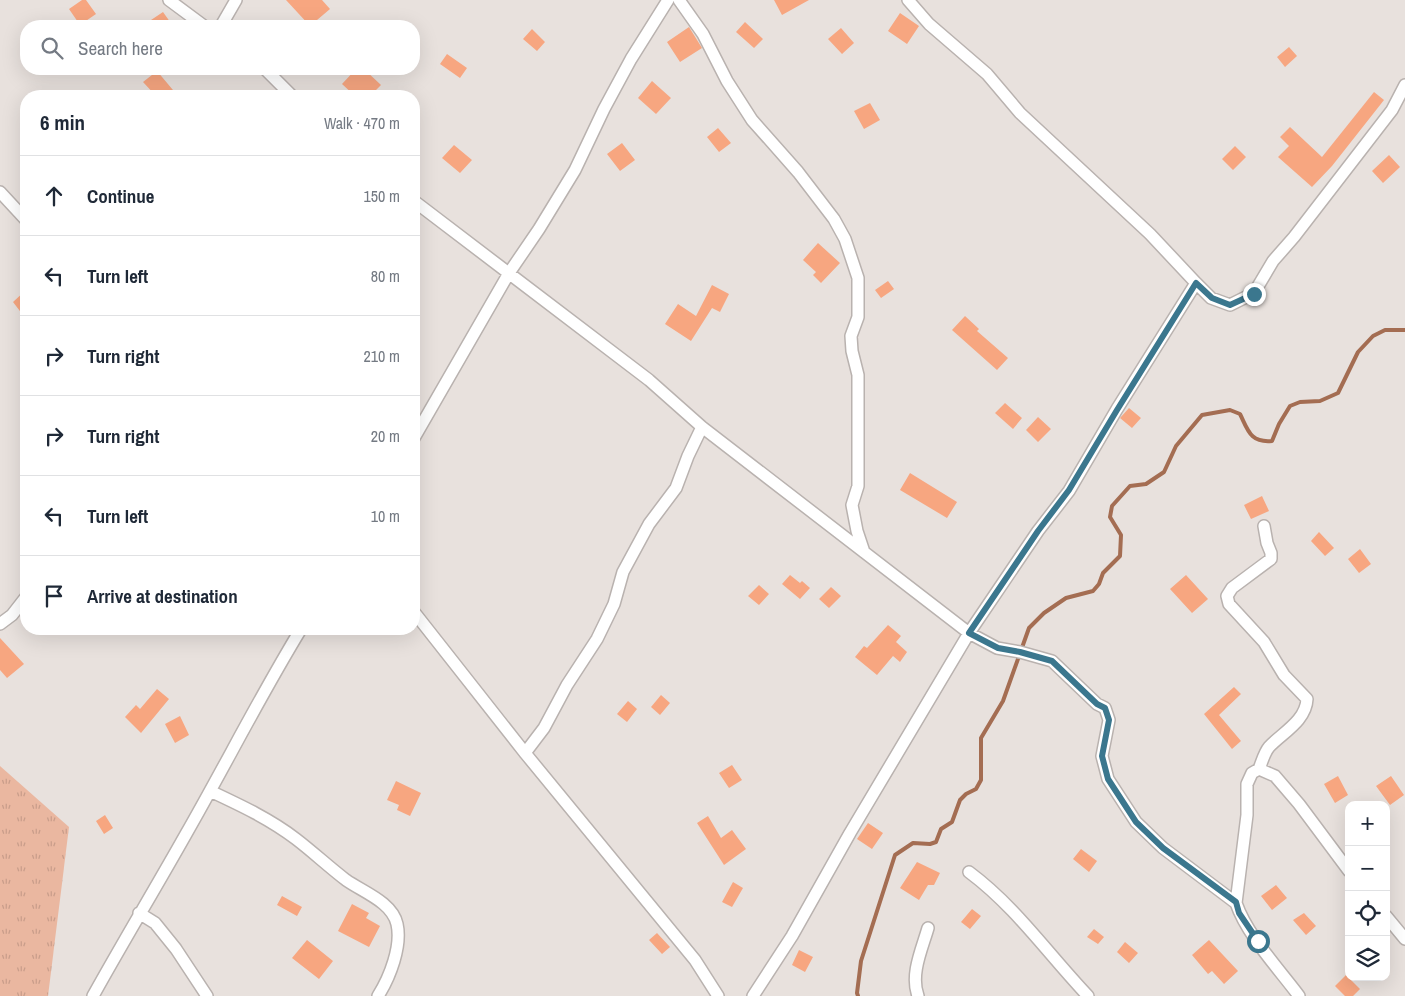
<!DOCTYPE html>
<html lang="en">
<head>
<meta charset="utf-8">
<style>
  :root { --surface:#fff; --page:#f2f2f3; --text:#1f2937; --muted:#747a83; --line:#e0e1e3 }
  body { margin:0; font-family:"Archivo Narrow",sans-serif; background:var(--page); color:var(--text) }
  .controls { position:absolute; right:15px; bottom:15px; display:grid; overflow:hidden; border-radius:10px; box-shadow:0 5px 20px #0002 }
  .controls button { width:45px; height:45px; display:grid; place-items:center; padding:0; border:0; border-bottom:1px solid var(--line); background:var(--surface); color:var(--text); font:25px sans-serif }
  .stop { position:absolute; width:15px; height:15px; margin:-11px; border:4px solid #3b778e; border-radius:50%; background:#fff }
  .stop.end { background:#3b778e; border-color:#fff; box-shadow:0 1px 5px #0008 }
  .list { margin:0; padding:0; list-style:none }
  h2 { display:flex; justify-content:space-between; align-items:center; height:65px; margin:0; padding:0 20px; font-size:21px }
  h2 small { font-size:16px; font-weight:400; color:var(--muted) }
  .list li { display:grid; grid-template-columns:32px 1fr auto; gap:15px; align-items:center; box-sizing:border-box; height:80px; padding:0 20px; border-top:1px solid var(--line) }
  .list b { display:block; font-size:19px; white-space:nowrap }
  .list em { font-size:16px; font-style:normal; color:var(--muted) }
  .icon { flex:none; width:28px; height:28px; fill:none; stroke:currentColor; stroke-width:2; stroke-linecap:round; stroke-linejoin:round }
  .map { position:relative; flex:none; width:1405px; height:996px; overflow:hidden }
  .search { position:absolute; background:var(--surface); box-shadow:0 5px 20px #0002; left:20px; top:20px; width:400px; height:55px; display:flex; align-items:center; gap:12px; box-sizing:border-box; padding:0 18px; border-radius:20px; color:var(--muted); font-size:19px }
  .panel { position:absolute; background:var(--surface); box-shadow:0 5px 20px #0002; left:20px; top:90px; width:400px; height:545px; border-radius:20px }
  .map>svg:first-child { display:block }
  .grass { fill:url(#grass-tufts) }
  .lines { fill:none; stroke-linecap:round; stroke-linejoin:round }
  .stream { stroke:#a46d52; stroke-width:4 }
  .building { fill:#f7a680 }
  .street-casing { stroke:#b9b2af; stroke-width:14 }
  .street { stroke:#fff; stroke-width:11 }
  .route { stroke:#3b778e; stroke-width:6 }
</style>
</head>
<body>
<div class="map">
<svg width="1405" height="996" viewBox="0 0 1405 996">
  <defs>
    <pattern id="grass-tufts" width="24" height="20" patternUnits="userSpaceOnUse" patternTransform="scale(1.25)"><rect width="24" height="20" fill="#eab7a0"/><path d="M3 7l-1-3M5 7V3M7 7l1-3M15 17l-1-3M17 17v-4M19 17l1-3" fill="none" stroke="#c99d8a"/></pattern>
  </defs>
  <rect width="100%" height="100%" fill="#e8e1dd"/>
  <path class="grass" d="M0,766l69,61 -21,169h-48z"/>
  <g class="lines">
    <path class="stream" d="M858,996l-1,-3 4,-32 34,-106 18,-12 17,1 6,-2 5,-13 11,-7 8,-22 6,-6 10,-5 5,-9v-42l22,-37 26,-73 15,-15 22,-15 27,-7 6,-7 4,-11 17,-17 1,-21 -11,-18 2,-11 18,-20 16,-2 18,-12 12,-26 26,-31 28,-5 10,4c8,16 10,29 32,27l7,-17 11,-18 10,-4 20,-1 18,-8 20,-41 15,-16 12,-6h20"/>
  </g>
  <path class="building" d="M82,0h4l10,14 -16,11 -11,-16z
    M286,0h36l8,9 -20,17z
    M774,0h35l-27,15z
    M163,12l10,14h-31z
    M900,13l19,13 -12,18 -19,-13z
    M745,22l18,17 -9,9 -18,-16z
    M689,27l13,21 -22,14 -13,-20z
    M841,28l13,15 -12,11 -14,-15z
    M532,29l13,13 -8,9 -14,-12z
    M1289,47l8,9 -12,11 -8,-10z
    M447,54l20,14 -7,10 -20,-14z
    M356,69h8l17,16 -11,11h-15l-13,-12z
    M157,71l21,25h-22l-13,-14z
    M652,81l19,17 -15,16 -18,-16z
    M1374,92l10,8 -52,66 -20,21 -34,-30 11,-11 -9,-9 10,-10 32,30z
    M870,103l10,17 -16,9 -10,-18z
    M718,128l13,15 -12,9 -12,-15z
    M622,143l13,17 -15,11 -13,-17z
    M454,145l18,15 -12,13 -18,-15z
    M1235,146l11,11 -13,13 -11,-11z
    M1389,155l11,12 -17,16 -11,-12z
    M818,243l22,20 -19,20 -8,-8 3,-3 -13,-12z
    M888,281l6,8 -13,9 -6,-8z
    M712,285l17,9 -9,18 -8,-4 -21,33 -26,-17 13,-20 18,12z
    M26,290v29l-13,-17z
    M965,316l14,13 -2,2 31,27 -11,12 -45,-40z
    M1005,403l17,15 -9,11 -18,-16z
    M1129,408l12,10 -9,10 -12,-10z
    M1038,417l13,12 -13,13 -12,-12z
    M910,473l47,29 -10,16 -47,-28z
    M1262,496l7,15 -18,8 -7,-14z
    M1319,532l15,16 -9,8 -14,-15z
    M1360,549l11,15 -12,9 -11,-14z
    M790,575l10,8 2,-2 8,7 -10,11 -18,-15z
    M1186,575l22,24 -16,14 -22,-24z
    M759,585l10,9 -10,11 -11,-9z
    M831,587l10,9 -12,12 -10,-9z
    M888,625l13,11 -5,6 11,10 -7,10 -7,-6 -16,19 -22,-18 9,-11 3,2z
    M0,638l24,26 -17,14 -7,-8z
    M1234,687l7,7 -22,21 22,26 -9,8 -28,-35z
    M157,689l12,10 -28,34 -16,-16 11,-12 4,4z
    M661,695l9,8 -10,12 -9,-8z
    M628,701l9,8 -10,13 -10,-8z
    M180,716l9,19 -14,8 -10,-19z
    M732,765l10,15 -13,8 -10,-15z
    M1338,776l10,19 -13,8 -11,-19z
    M1391,776l13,19 -14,10 -14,-19z
    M396,781l25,12 -11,23 -13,-6 2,-5 -12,-5z
    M105,815l8,13 -9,6 -8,-13z
    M708,816l13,22 11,-8 14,19 -22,16 -27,-42z
    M868,823l15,10 -11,16 -15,-10z
    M1081,849l16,12 -8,11 -16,-13z
    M917,862l23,11 -6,12h-6l-9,15 -19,-12z
    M733,882l10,6 -11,19 -10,-5z
    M1276,885l11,13 -15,12 -11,-14z
    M282,896l20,11 -5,9 -20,-11z
    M352,904l17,9 -3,5 14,8 -11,21 -31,-16z
    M972,909l9,7 -11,13 -9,-7z
    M1304,913l12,13 -10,9 -13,-15z
    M1094,929l10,8 -6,7 -11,-7z
    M657,933l13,14 -8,7 -13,-14z
    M307,940l26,21 -14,18 -27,-21z
    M1209,940l29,31 -14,13 -12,-13 -4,3 -16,-19z
    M1125,942l13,11 -9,10 -12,-11z
    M799,950l14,7 -8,15 -13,-7z
    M1346,975l14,14 -7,7h-8l-10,-10z"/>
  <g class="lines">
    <g class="street-casing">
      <path id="street" d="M169,0l35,26
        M679,0l24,34 24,47 25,39 46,52 36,47 11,20 13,39v39l-7,19 1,15 6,24v111l-6,19 5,26 7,21
        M908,0l21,24 58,50 33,39 130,121 46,49
        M221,26l15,-26
        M265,69l27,27
        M0,192l26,28
        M414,201l235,179 53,47 267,206 28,15 23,4 32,9 45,43 8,4 4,12 -7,36 6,23 28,43 27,26 73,55
        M414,438l95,-165 30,-44 36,-59 29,-61 27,-50 37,-59
        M414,612l111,141 170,207 23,36
        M0,624l12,-9 14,-18
        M525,753l19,-25 23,-43 30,-46 17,-35 9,-32 26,-48 27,-36 12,-32 14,-29
        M1259,769c3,-7 5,-16 10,-22 13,-14 37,-26 38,-48l-23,-24 -20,-33 -35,-38 -2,-8 5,-8 39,-29v-6l-4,-10 -3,-17
        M210,791c30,14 60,28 86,48 17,13 33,28 50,41 17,12 46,22 51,44 5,22 -7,53 -19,72
        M969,872c47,35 79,82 119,124
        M139,913l16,10 21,26 31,47
        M1386,916l19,23
        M93,996c30,-54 62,-107 93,-162 39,-68 74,-138 115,-205
        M753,996l39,-60 58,-103 119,-200 69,-102 31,-40 48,-82 79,-126 15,15 19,7 24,-12 19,-32 21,-24 98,-127 13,-25
        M918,996c-8,-22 4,-47 10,-68
        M1299,996c-21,-28 -52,-61 -63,-93l11,-88v-31l5,-11 7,-4 16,7 24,28 50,67"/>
    </g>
    <use href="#street" class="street"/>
  </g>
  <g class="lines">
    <path class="route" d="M1254,294l-24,11 -18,-7 -16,-15 -79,127 -48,80 -31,41 -69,102 29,15 22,4 32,9 45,43 8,4 4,12 -7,36 6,23 28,43 27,26 73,54 3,11 19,28"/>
  </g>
</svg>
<div class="controls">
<button>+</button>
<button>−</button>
<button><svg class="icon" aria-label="locate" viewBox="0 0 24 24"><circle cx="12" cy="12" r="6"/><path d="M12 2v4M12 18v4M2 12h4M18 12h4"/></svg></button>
<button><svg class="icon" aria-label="layers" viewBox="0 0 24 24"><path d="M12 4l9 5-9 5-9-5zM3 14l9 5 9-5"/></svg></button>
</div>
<div class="stop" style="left:1258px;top:941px"></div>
<div class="stop end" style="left:1254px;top:294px"></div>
<div class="search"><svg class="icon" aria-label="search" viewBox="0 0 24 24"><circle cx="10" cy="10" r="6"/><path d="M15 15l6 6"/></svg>Search here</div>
<section class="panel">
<h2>6 min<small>Walk · 470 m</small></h2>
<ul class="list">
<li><svg class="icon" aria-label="ahead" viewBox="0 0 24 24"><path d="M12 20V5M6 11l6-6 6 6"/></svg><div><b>Continue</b></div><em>150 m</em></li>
<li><svg class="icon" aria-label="left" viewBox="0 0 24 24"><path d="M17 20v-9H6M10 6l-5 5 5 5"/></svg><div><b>Turn left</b></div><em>80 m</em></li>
<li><svg class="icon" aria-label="right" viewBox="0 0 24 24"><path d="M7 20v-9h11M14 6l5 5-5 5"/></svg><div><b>Turn right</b></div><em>210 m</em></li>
<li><svg class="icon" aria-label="right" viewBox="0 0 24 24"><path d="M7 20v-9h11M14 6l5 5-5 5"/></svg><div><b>Turn right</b></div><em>20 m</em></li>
<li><svg class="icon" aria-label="left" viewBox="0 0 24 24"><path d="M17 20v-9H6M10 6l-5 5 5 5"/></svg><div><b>Turn left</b></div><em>10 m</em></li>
<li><svg class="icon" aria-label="arrive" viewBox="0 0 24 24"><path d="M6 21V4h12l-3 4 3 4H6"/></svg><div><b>Arrive at destination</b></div></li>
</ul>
</section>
</div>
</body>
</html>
